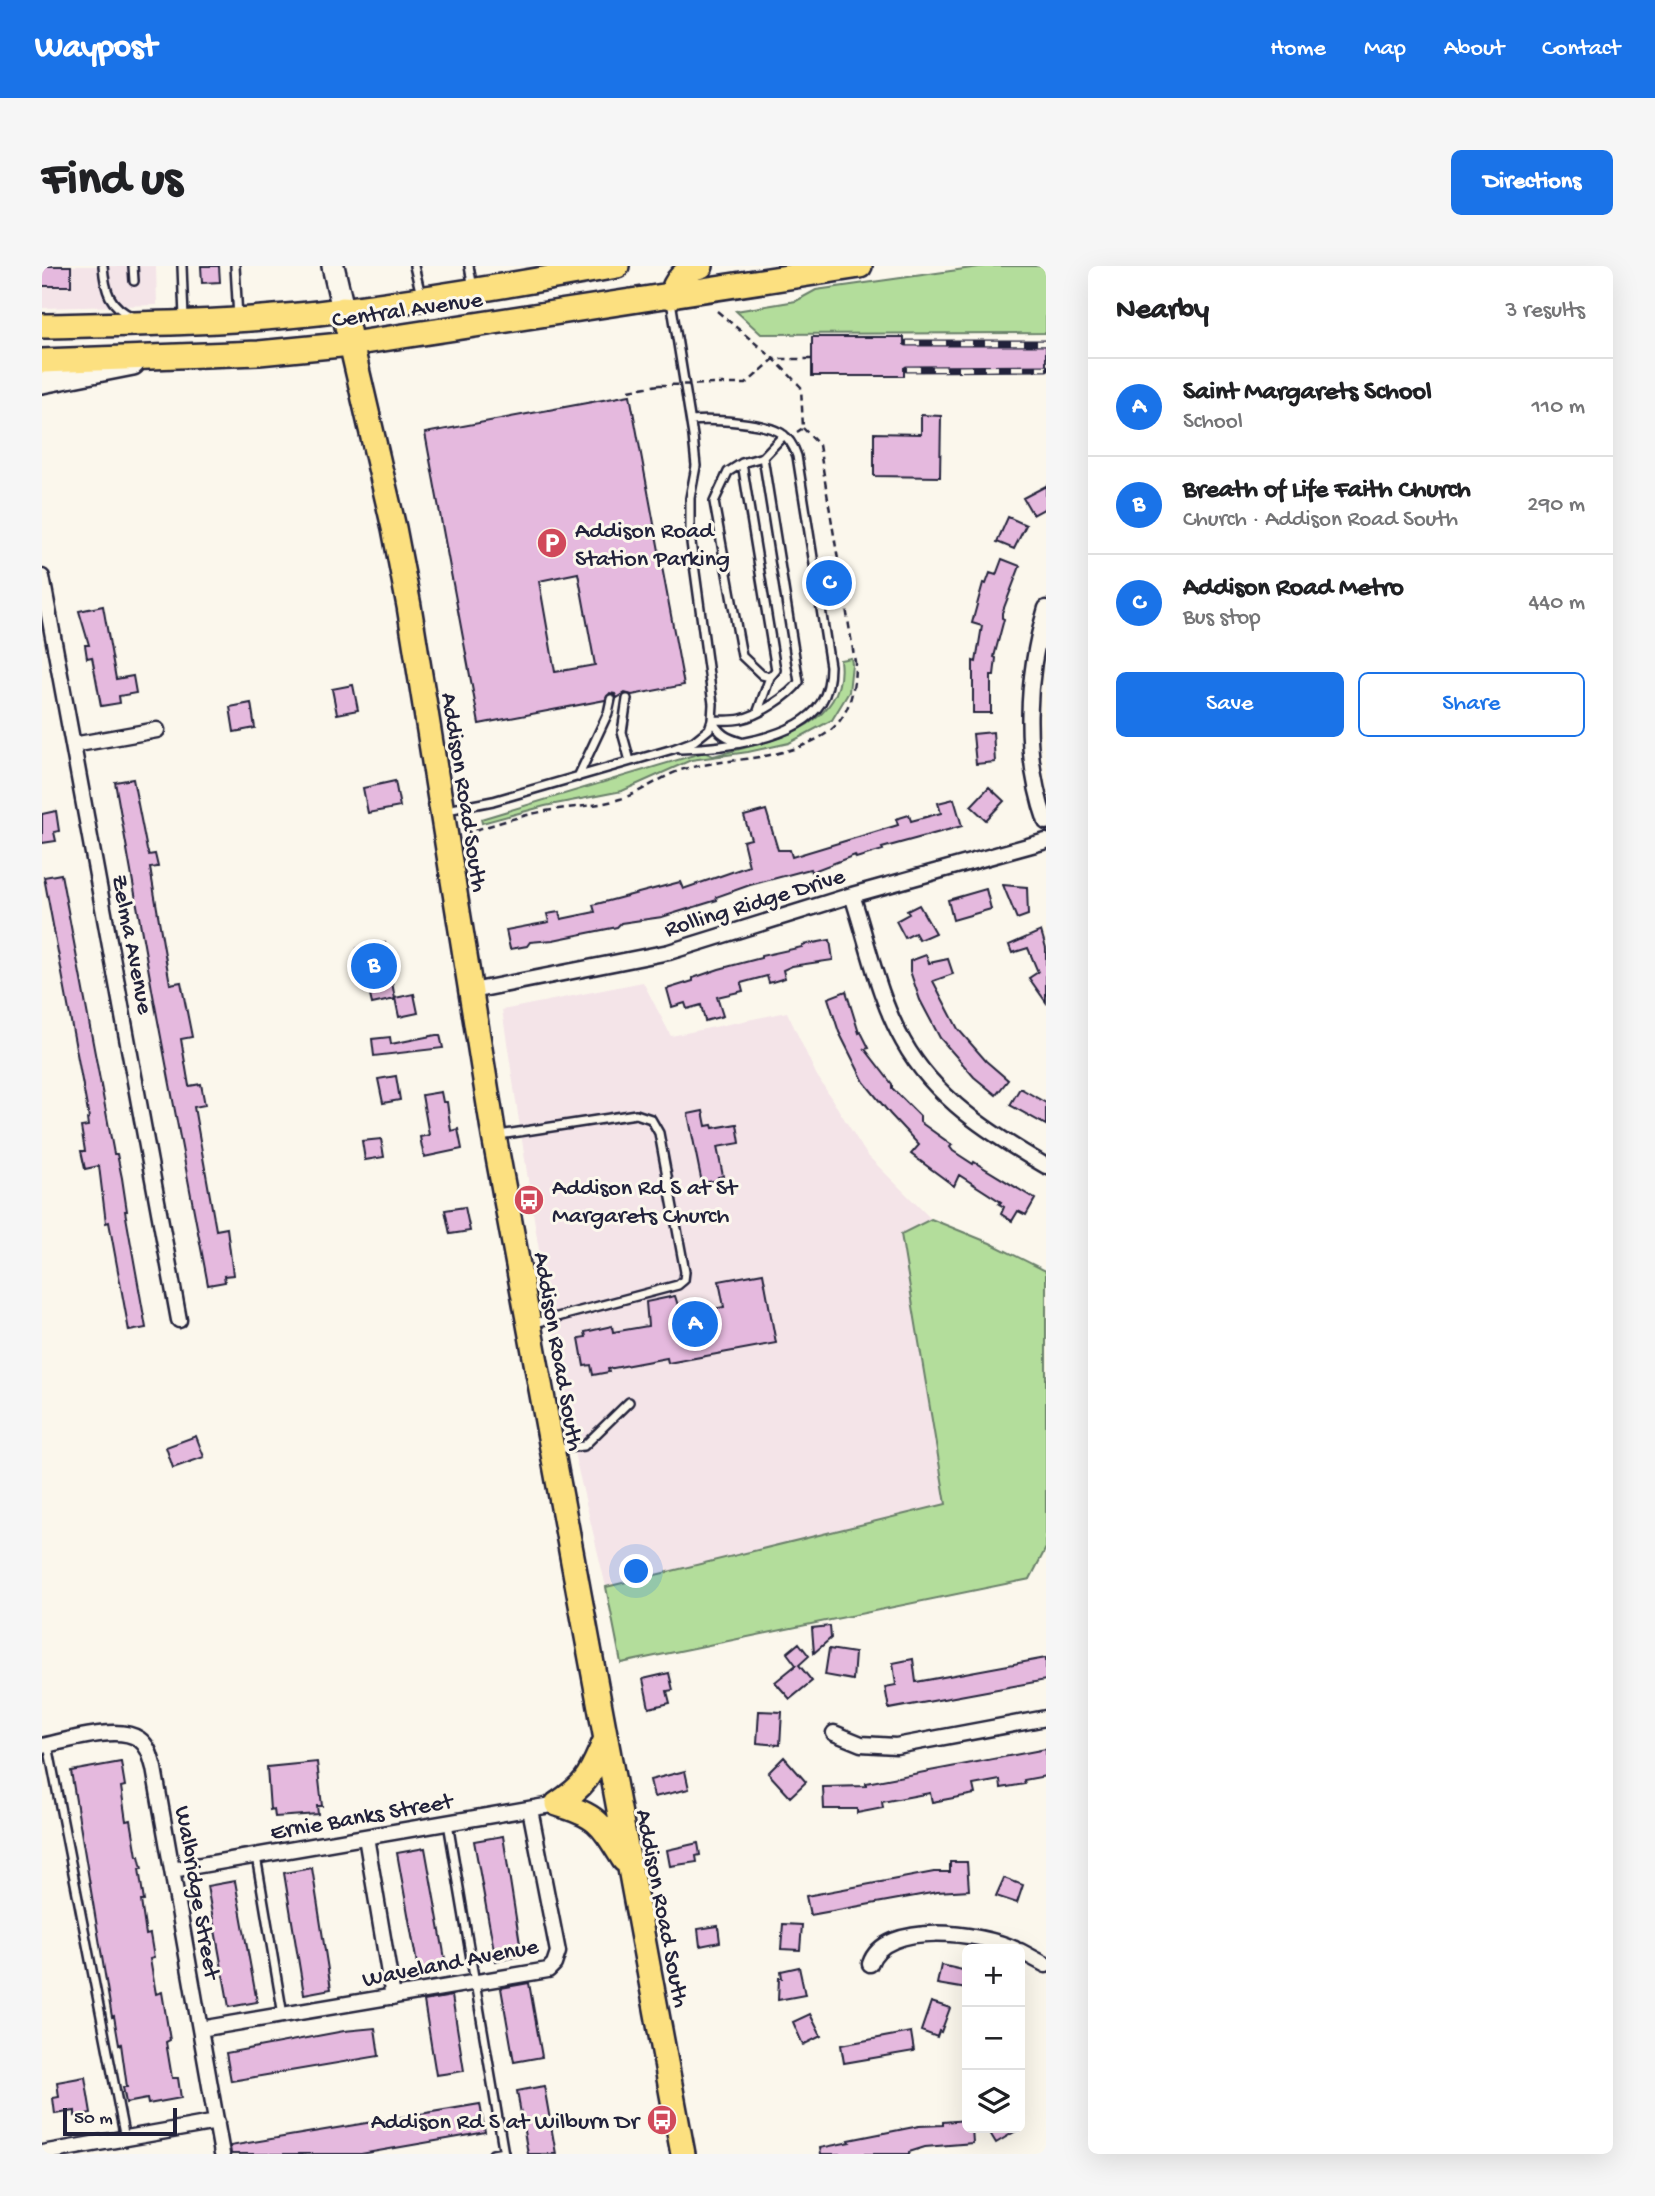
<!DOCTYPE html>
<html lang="en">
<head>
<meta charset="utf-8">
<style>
  :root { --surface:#fff; --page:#f6f6f6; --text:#202124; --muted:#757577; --line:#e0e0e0; --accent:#1a73e8 }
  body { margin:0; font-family:"Gochi Hand",sans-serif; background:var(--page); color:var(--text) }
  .controls { position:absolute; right:21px; bottom:21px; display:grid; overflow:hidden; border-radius:10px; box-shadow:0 7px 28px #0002 }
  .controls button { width:63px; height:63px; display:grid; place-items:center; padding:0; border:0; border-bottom:2px solid var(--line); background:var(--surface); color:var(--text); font:35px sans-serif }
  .scale { position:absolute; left:21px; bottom:18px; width:114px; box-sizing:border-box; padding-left:7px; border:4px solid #22223b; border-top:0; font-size:19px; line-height:24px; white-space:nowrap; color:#22223b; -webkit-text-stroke:5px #fbf7ec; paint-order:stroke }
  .you { position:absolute; left:595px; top:1306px; width:24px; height:24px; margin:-18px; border:5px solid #fff; border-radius:50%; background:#1a73e8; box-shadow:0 0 0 10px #1a73e833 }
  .badge { display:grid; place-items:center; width:46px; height:46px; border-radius:50%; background:var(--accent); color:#fff; font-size:23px; font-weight:700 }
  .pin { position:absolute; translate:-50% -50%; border:4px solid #fff; box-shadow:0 2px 7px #0006 }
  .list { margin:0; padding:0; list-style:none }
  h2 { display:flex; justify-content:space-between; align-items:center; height:91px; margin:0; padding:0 28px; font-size:30px }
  h2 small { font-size:23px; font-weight:400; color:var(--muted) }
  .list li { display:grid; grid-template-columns:46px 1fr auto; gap:21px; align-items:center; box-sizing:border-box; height:98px; padding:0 28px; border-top:2px solid var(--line) }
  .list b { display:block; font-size:26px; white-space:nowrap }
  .list p { margin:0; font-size:23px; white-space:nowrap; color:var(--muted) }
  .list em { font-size:23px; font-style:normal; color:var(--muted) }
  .actions { display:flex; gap:14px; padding:21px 28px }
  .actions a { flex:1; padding:16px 0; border:2px solid var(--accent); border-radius:10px; text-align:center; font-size:24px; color:var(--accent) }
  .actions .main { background:var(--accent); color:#fff }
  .icon { flex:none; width:38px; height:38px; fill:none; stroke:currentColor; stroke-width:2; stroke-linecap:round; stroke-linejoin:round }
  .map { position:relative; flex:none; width:1004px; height:1888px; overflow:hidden; border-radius:10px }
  header { display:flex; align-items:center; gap:42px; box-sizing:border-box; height:98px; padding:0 35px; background:var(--accent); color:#fff }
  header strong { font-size:33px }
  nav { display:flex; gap:38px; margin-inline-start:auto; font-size:24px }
  .intro { display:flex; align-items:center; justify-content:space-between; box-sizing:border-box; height:168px; padding:0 42px }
  h1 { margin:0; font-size:49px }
  .button { padding:18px 32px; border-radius:10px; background:var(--accent); color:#fff; font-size:24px; font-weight:700 }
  main { display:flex; gap:42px; padding:0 42px }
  aside { flex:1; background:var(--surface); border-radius:10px; box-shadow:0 7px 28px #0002 }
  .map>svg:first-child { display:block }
  .built { fill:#f4e4e8 }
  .green { fill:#b3dd9b; stroke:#6a806b; stroke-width:2 }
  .building { fill:#e5b9de; stroke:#22223b; stroke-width:2; fill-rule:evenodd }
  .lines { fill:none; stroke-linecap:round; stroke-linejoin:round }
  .service-casing { stroke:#22223b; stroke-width:12 }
  .minor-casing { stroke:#22223b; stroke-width:19 }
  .secondary-casing { stroke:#22223b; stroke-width:26 }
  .primary-casing { stroke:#22223b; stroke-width:28 }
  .path { stroke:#22223b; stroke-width:2.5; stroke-dasharray:7 5; stroke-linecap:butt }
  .service { stroke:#fbf7ec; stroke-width:7 }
  .minor { stroke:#fbf7ec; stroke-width:14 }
  .secondary { stroke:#fbf7ec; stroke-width:21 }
  .primary { stroke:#fce080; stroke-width:23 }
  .rail-casing { stroke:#22223b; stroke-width:7 }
  .rail { stroke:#fbf7ec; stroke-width:4.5; stroke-dasharray:13; stroke-linecap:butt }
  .path-bridge { stroke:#22223b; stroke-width:2.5; stroke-dasharray:7 5; stroke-linecap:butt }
  .labels { text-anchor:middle; stroke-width:6; stroke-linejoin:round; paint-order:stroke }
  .street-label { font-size:24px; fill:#22223b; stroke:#fbf7ec }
  .poi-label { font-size:24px; fill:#22223b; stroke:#fbf7ec; text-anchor:start }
</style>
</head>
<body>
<header>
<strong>Waypost</strong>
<nav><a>Home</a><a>Map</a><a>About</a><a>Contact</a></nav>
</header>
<div class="intro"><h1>Find us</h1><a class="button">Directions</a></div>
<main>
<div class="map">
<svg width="1004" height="1888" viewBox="0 0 1004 1888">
  <rect width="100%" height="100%" fill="#fbf7ec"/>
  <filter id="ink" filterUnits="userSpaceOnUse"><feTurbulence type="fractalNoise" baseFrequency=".0143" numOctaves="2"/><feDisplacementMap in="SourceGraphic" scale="14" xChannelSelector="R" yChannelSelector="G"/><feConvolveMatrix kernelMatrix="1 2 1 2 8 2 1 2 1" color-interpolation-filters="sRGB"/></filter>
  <g filter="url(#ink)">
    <path class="built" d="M0,0h114l1,39 -115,3z
      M601,716l28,54 116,-24 29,62 51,81 64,64 -30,15 45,270 -340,83 -31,-130 -38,-219 -35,-228z"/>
    <path class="green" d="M944,0h60v67l-285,1 -25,-23 60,-10 20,-11z
      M809,392l1,6 -3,28 -17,28 -43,23 -41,9 -57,8 -69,31 -77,15 -63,17 -1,-4 223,-67 9,4c51,-14 136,-26 127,-96z
      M889,953l59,24 56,28v277l-16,31 -409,84 -15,-76 340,-83 -45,-270z"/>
    <path class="building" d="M0,0h29v20h-29z
      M159,0h18l1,16 -18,1z
      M770,71h92v7l142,-1v25h-142v8h-92z
      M588,129l54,290 -52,10 -7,-2 -8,5 -2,-4 -5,-1 -5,7 -126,24 -54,-291zM536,307l17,92 -40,7 -16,-91z
      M879,149l20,1 -1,61 -66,-1v-43l47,1z
      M1004,220v22l-13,7 -10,-17z
      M966,251l18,8 -12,24 -17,-7z
      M960,293l18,7 -18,47v5l2,1 -10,38 2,1 -2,17h-3v38h-18v-52l3,1 6,-36 -10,-3 11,-40 3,1 4,-11 6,2z
      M61,340l13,73 17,-3 3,17 -17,3 1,7 -19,3 -9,-49 -5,1 -2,-13h4l-10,-34z
      M311,419l5,25 -21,4 -5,-25z
      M209,437l4,25 -21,4 -4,-25z
      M951,466l2,30 -19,2 -3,-30z
      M91,513l14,71 2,5 6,-1 3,13 -8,1 20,116 11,-2 11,55 -11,2 8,47 12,-2 4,21 -11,2 22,123 11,-2 6,47 -9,1 1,6 -17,3 -55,-290 -38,-213z
      M353,515l5,26 -32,6 -5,-25z
      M947,521l15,14 -18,19 -15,-14z
      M912,533l8,27 -80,22 1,2 -27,8 -1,-3 -44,17 -1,-3 -60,16 -34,12 1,3 -55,17 -41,6 -4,4 -64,13 -23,2 -3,4 -17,3 -4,-19 43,-8 -2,-8 12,-2 2,7 34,-7 -2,-7 87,-23 3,7 66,-23 -6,-25 8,-2 -7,-23 22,-6 12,40h12l2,7 106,-32 -2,-6 13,-4 2,6 30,-8 -3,-10z
      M14,545l3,20 -5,1 2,9 -14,2v-29z
      M19,608l53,280h3l5,24 5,33h-2l21,117 -17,3 -20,-109 -3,1 -7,-57 -14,3 -4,-18h4l-4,-24 7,-1 -1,-7 2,-1 -45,-241z
      M961,619l24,2 1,28 -11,4z
      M944,623l5,20 -38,11 -5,-20z
      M877,639l16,28 -16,7 -4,-7 -10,5 -9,-17 13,-7 -2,-3z
      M999,665l5,17v54l-17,-24 9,-6 -10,-24 -16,5 -3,-8z
      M788,674l3,20 -41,6 -9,4 2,8 -16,5 -2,-7 -26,7 2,8 -26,6 6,19 -18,5 -4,-16 -14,4 -2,-6 -13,4 -5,-18 26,-8v-3l26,-9 42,-11v-2l41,-9v-2z
      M343,677l10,56 -23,5 -3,-13 -4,1 -8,-44z
      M884,689l3,8 19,-4 5,15 -20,7 25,48 28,32 22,19 -12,15 -22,-18 -34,-39 -20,-38 -10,-29v-10z
      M804,725l13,42 2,-1 8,16 -4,1 27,35v4l28,28v6l32,23 -2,2 3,4 20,13 1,-2 61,37 -9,16 -8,-4 -6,10 -11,-7 3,-7 -5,-3 2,-2 -42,-27 -5,11 -43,-32 8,-9 -29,-31 -26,-32 -25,-50 -11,-34z
      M372,728l4,19 -19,4 -4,-19z
      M394,769h4l3,13 -69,8 -2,-17 18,-2 1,7z
      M354,810l4,24 -17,3 -5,-24z
      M978,822l26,15v22l-36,-20z
      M399,826l2,10h4l4,29 7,-2 4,20 -38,8 -4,-20 9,-2 -7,-40z
      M661,845l3,15 6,-1 1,3 24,-4 3,19 -23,4 6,29 -5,1 1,3 -17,3 -14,-69z
      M339,873l3,18 -19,3 -3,-19z
      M423,941l5,24 -20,3 -5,-24z
      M721,1007l13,70 -108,20 -1,-5 -59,11 1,3 -16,3 -2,-10 -7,1 -5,-28 7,-1 -1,-5 27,-6 1,6 35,-6 -2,-24 29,-6 6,19 43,-8 -5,-26z
      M154,1170l8,21 -31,11 -7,-21z
      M788,1360l1,12 -17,15 -2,-25z
      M757,1377l10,13 -10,9 13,16 -22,18 -15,-17 21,-17 -9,-12z
      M787,1383l26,4 -2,27 -28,-5z
      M1004,1392v22l-157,29 -4,-22 11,-2 -3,-22 20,-4 3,23z
      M627,1407l4,17 -6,1 3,12 -21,5 -6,-29z
      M717,1445l23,1 -2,33 -23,-2z
      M1004,1483v27l-22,4 1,4 -24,4 -1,-8 -27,5 2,9 -43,8 -2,-9 -48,9 1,6 -26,5v-4h-33l-1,-22 43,-1v-3z
      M742,1491l22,25 -16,15 -22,-24z
      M79,1496l4,24 -4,1 5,34 5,-1 6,36h2l3,13h-3l5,32h-3l5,34 4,-1 4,24 -4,1 6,35 6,-2 8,48 -4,2 6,36h6l3,20 -33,6 -1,-5 -21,4 -3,-16h4l-6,-43 -2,1 -5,-29 -2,1 -41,-246z
      M275,1496l5,44h-5l1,8 -43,3 -1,-8 -4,1 -3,-43z
      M643,1505l4,18 -35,8 -4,-17z
      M461,1570l19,120 -26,5 -22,-120z
      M656,1577l2,12 -4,1 1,6 -27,4 -3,-16z
      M383,1582l22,122 -28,5 -22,-122z
      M908,1596h17l2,28 -32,2 -127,23 -4,-19 128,-24h16z
      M270,1602l19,121 -27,5 -20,-121z
      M962,1612l19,7 -6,18 -21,-7z
      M193,1615l22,121 -28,5 -22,-121z
      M741,1658l19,1 -2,25 -19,-1z
      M676,1660l2,16 -20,4 -2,-17z
      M899,1699l26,6v18l-30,-5z
      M757,1701l6,28 -27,5 1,-22h3l-1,-7z
      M487,1717l13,74 -28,5 -13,-74z
      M410,1730l12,75 -28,4 -12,-74z
      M889,1736l19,6 -9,24 -2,-1 -2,6 -16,-6z
      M768,1748l11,22 -18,9 -10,-23z
      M333,1762l4,28 -148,25 -5,-28 118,-22z
      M869,1766l3,19 -70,12 -3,-18z
      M43,1811l6,36 -16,3v-5l-20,3 -2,-16 6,-1 -2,-15z
      M502,1820l12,68h-28l-11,-63z
      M438,1838l5,28 -15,3 -109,19h-130l-1,-8z
      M925,1854v8h5l1,15 -48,4 -16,5v2h-88l-1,-6 30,-6 -1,-2 70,-14 24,-1v-3z
      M945,1862h34l-25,15z"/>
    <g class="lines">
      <g class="service-casing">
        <path id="service" d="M61,0c2,25 6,40 30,51
          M91,0l1,15
          M140,0l2,52
          M193,0l3,52
          M372,0l7,29
          M427,0l4,22
          M700,197l34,207 -6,7 -12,34
          M728,411l-8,-2 -20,-19 -28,-154 14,-30 14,-9 21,-6 21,-22
          M585,433l-5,33 8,29
          M670,454c10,0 20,1 29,-1 18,-4 48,-23 58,-37l-36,-225
          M670,454c7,14 15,18 29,22
          M639,483c40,-1 116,-9 140,-46 7,-11 9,-25 9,-37l-33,-210c-3,-9 -8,-18 -16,-23 -18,-11 -69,-14 -90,-12
          M536,511l30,-64 3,-14
          M405,544l46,-9 180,-52 21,-8 15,-12 3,-9 1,-16 -23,-169v-37l6,-32 -3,-30 -22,-135
          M457,869l137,-21 15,5 8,14 26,139 -1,8 -6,5 -147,39
          M513,1183l29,-3 45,-44
          M6,1479l77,394
          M406,1557l56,331
          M214,1590l27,159
          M451,1888l11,-2"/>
      </g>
      <g class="minor-casing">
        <path id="minor" d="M0,311l137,743
          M1004,342c-20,69 -24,146 0,214
          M31,479l84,-15
          M810,629c16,48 26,102 51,146 32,58 88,93 143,125
          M430,725l197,-39 183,-57 194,-54
          M792,1467l27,11 35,2 150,-28
          M0,1480c24,-5 76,-22 97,-7 10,7 12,19 15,29l68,386
          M324,1571l27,160
          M130,1604l385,-66
          M978,1685l26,14
          M828,1698c15,-45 112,-31 145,-15
          M158,1763l348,-59 6,-6 4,-12 -28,-143
          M0,1887l175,-31"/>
      </g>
      <g class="secondary-casing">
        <path id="secondary" d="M291,0l10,43
          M0,116l91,-18"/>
      </g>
      <g class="primary-casing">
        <path id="primary" d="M629,31c4,-18 13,-26 30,-31
          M301,43l51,219 15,78 85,530 189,1018
          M0,60c92,-2 185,-3 276,-13 100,-12 199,-29 299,-47
          M0,95l217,-8 92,-9 509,-78
          M515,1538c41,12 44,19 67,56
          M515,1538c32,-21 33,-30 48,-63"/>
      </g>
      <path class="path" d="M675,45l57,48 27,28 2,41 -6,4
        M676,118h28l28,-25h38
        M587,124l30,-5
        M422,567c27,-7 54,-17 82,-22 25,-5 50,-4 74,-12 23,-7 46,-26 68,-31 47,-11 97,-7 139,-35 23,-16 28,-44 28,-71l-36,-217 -16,-17"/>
      <use href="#service" class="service"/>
      <use href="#minor" class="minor"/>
      <use href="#secondary" class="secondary"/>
      <use href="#primary" class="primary"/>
      <g class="rail-casing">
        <path id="rail" d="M865,77h139
          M865,103l139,-1"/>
      </g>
      <use href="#rail" class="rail"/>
      <path class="path-bridge" d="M617,119l59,-1"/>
    </g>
  </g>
  <defs>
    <g id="parking-disc" transform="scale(1.575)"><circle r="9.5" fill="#d1495b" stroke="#fbf7ec"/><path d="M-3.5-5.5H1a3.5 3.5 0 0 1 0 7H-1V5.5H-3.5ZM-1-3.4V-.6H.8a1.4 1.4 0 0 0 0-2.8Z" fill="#fff"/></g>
    <g id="bus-disc" transform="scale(1.575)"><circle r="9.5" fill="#d1495b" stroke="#fbf7ec"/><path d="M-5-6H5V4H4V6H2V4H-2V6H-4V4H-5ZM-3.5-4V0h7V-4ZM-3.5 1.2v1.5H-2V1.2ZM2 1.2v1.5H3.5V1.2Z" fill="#fff"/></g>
  </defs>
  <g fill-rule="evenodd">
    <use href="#parking-disc" x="510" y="277"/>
    <use href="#bus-disc" x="487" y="934"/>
    <use href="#bus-disc" x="620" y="1854"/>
  </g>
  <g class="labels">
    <g class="street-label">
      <text transform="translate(365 42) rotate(-8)" y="8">Central Avenue</text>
      <text transform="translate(424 526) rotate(81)" y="8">Addison Road South</text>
      <text transform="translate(712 635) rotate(-17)" y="8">Rolling Ridge Drive</text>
      <text transform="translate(92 678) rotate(79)" y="8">Zelma Avenue</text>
      <text transform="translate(518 1085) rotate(80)" y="8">Addison Road South</text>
      <text transform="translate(319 1549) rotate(-10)" y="8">Ernie Banks Street</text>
      <text transform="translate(157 1626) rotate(80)" y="8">Walbridge Street</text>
      <text transform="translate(622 1642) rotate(79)" y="8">Addison Road South</text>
      <text transform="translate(408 1695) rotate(-11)" y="8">Waveland Avenue</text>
    </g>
    <g class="poi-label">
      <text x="533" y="271">Addison Road<tspan x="533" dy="28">Station Parking</tspan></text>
      <text x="510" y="928">Addison Rd S at St<tspan x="510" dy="28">Margarets Church</tspan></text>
      <text x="597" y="1862" text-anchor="end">Addison Rd S at Wilburn Dr</text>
    </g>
  </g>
</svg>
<div class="controls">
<button>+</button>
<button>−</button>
<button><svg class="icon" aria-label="layers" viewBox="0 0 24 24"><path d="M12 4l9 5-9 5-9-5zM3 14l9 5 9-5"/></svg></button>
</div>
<div class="scale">50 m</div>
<div class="you"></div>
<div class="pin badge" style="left:653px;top:1058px">A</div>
<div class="pin badge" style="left:332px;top:700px">B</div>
<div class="pin badge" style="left:787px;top:317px">C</div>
</div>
<aside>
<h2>Nearby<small>3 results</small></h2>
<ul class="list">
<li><span class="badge">A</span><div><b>Saint Margarets School</b><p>School</p></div><em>110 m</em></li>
<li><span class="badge">B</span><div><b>Breath of Life Faith Church</b><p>Church · Addison Road South</p></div><em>290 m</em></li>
<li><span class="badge">C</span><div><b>Addison Road Metro</b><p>Bus stop</p></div><em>440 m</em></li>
</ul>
<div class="actions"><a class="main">Save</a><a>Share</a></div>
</aside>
</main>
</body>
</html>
